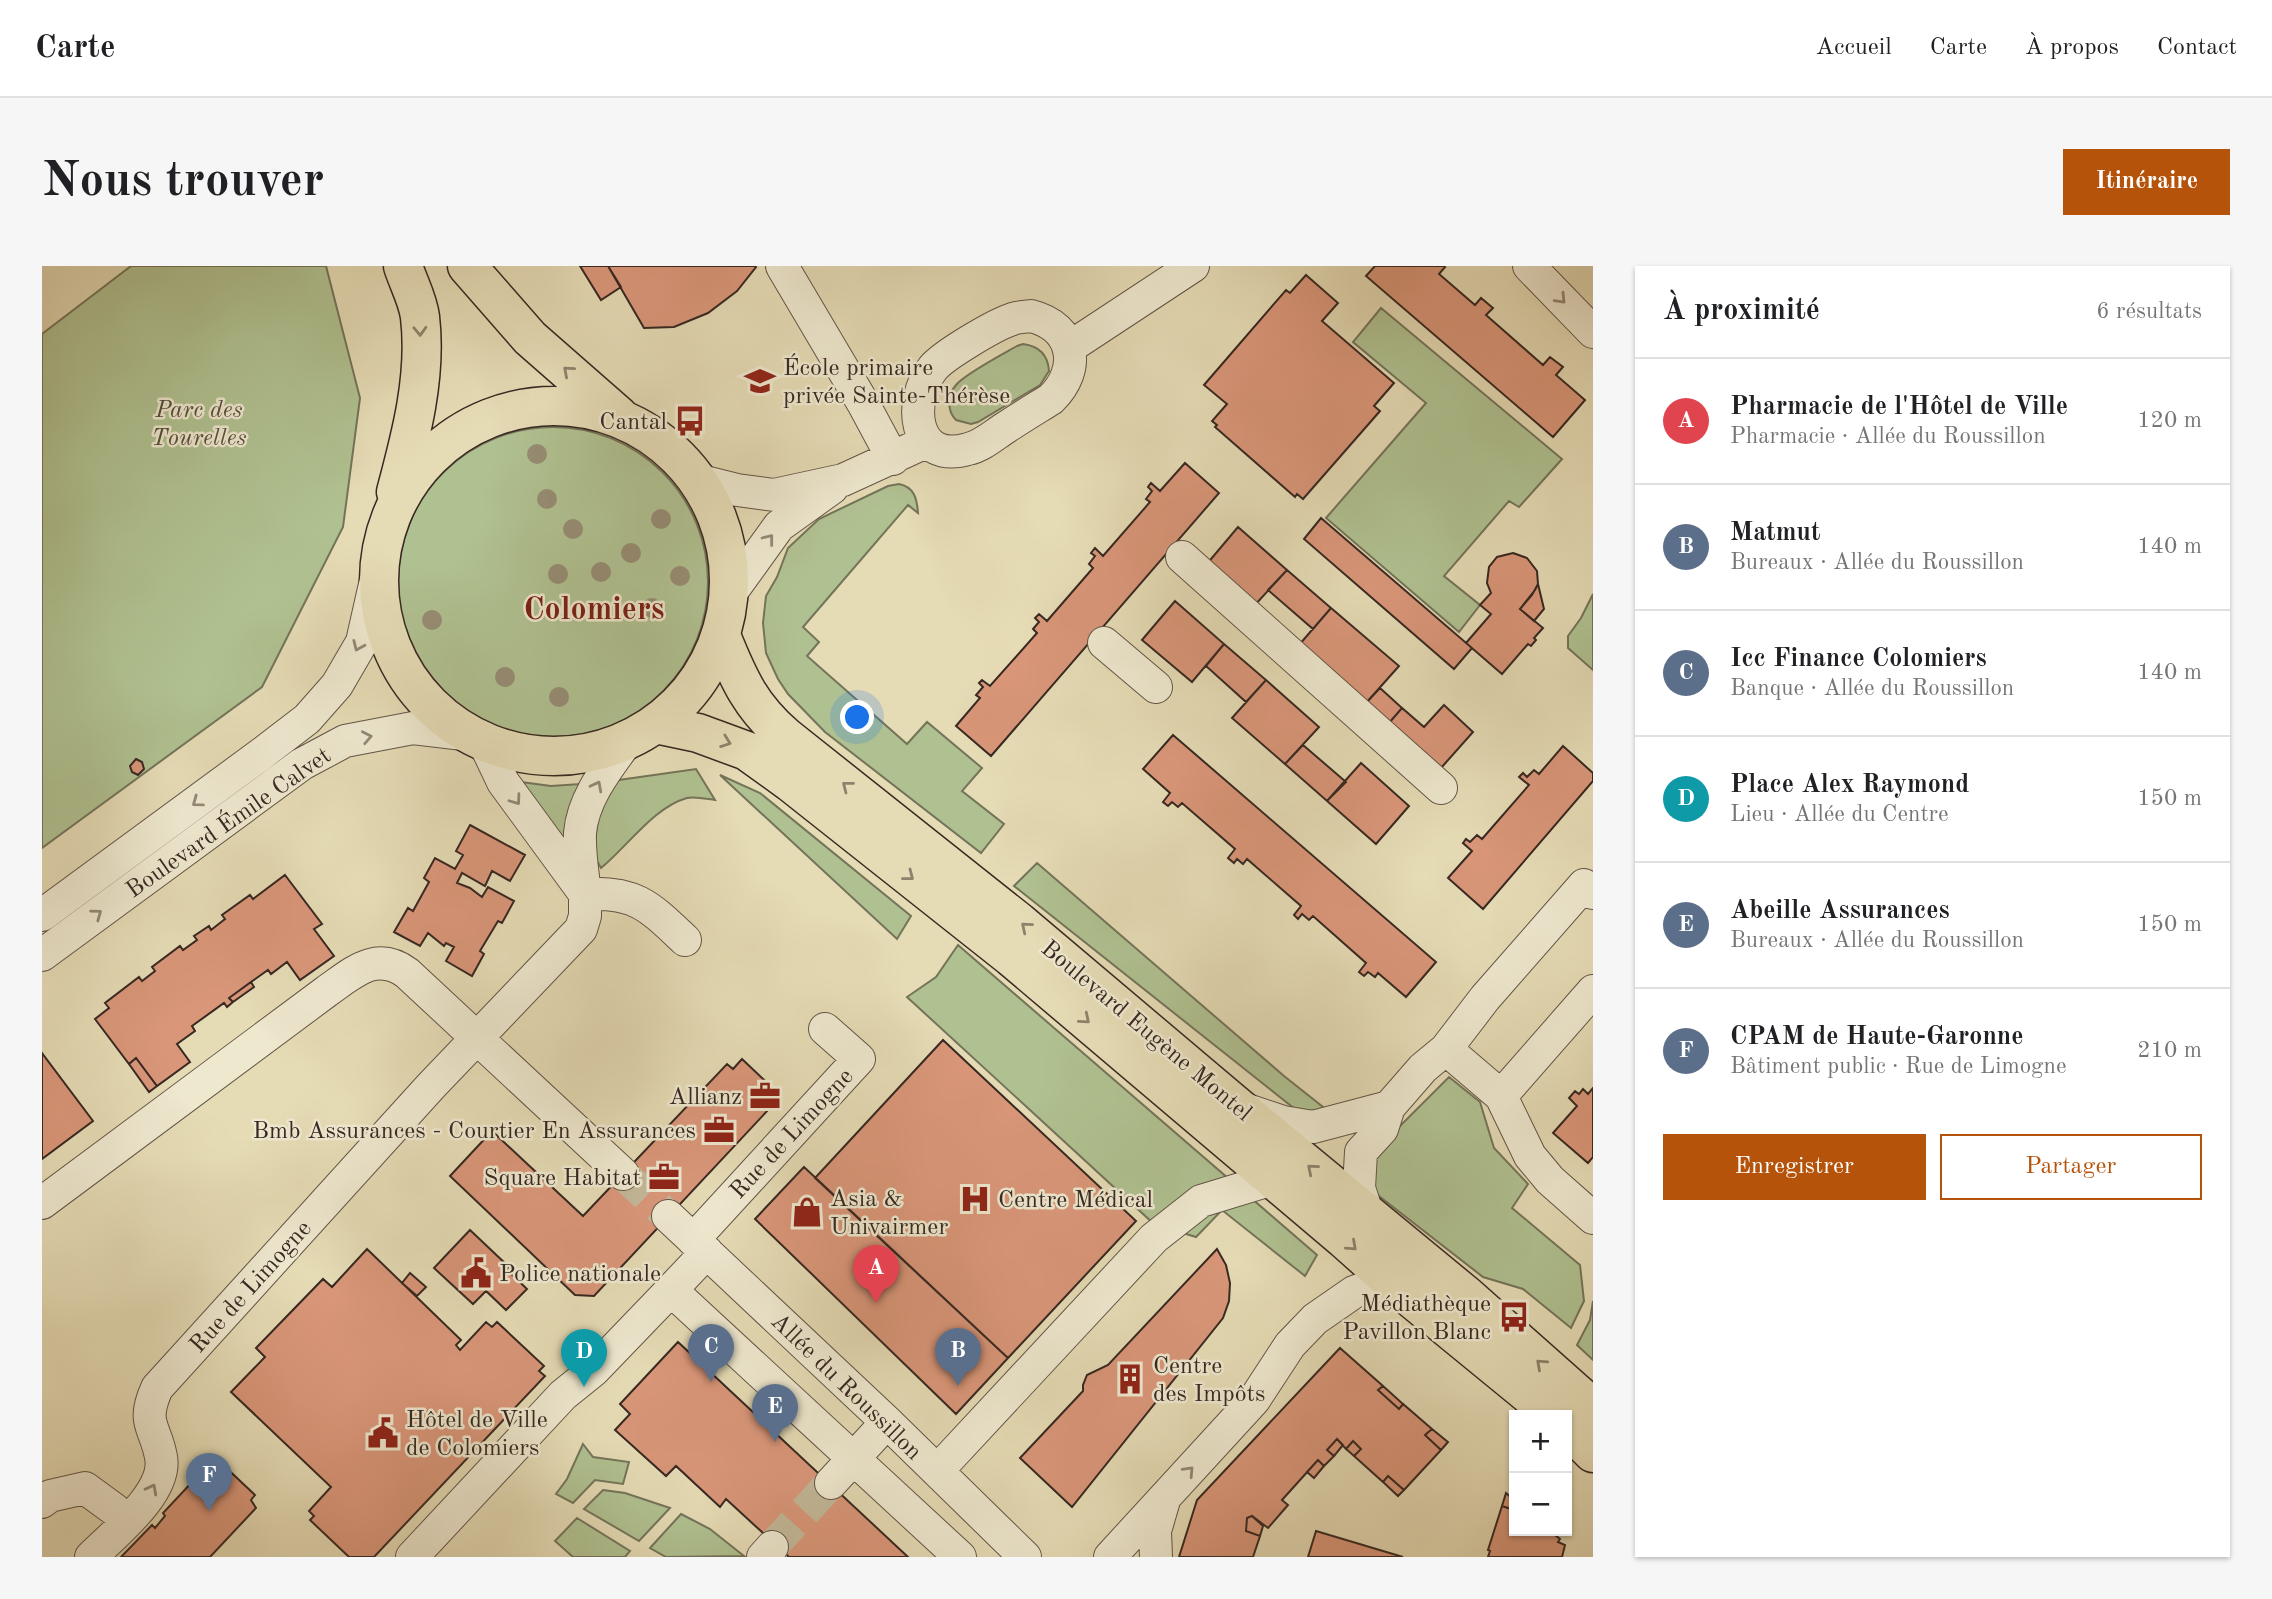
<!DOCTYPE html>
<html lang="fr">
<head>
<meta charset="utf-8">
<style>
  :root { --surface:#fff; --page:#f6f6f6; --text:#202124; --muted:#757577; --line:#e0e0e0; --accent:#b45309 }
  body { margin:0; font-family:"Old Standard TT",serif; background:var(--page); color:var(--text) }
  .controls { position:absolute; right:21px; bottom:21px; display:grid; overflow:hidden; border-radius:0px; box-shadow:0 2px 5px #0004 }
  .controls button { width:63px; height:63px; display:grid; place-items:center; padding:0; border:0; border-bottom:2px solid var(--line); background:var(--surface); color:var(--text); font:35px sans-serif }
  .you { position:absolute; left:816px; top:452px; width:24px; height:24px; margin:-18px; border:5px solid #fff; border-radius:50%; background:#1a73e8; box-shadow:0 0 0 10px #1a73e833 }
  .badge { display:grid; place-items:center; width:46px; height:46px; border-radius:50%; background:var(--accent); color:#fff; font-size:23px; font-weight:700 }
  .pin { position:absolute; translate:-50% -58px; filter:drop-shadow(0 2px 4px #0008) }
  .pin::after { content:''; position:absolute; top:37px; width:24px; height:21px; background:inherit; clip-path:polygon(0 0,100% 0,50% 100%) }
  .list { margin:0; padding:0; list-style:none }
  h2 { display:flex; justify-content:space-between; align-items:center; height:91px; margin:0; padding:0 28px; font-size:30px }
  h2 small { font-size:23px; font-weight:400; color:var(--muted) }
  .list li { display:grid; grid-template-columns:46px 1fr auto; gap:21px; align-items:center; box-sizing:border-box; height:126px; padding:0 28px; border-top:2px solid var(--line) }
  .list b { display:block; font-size:26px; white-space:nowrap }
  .list p { margin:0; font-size:23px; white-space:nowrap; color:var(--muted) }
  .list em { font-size:23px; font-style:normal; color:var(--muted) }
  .actions { display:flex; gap:14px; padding:21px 28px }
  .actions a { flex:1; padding:16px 0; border:2px solid var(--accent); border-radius:0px; text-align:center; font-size:24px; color:var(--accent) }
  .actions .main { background:var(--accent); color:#fff }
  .map { position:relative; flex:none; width:1551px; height:1291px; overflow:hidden; border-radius:0px }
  header { display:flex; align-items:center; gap:42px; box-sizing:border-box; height:98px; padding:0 35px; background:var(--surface); border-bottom:2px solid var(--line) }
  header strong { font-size:33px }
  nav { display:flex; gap:38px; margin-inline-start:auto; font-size:24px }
  .intro { display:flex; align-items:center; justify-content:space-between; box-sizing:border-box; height:168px; padding:0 42px }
  h1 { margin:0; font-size:49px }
  .button { padding:18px 32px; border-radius:0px; background:var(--accent); color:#fff; font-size:24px; font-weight:700 }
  main { display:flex; gap:42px; padding:0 42px }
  aside { flex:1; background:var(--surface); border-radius:0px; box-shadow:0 2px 5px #0004 }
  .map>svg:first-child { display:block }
  .green { fill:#b0c191; stroke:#74745a; stroke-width:2 }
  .building { fill:#d99679; stroke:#372822; stroke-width:2 }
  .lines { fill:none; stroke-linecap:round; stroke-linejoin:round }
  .minor-tunnel { stroke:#c2b798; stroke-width:32; stroke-dasharray:32 16; stroke-linecap:butt }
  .minor-casing { stroke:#625547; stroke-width:34 }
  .major-casing { stroke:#372822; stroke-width:41 }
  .minor { stroke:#eee8cf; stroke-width:32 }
  .major { stroke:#e5dbb5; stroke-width:38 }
  .tree { fill:#968d74 }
  .oneway { stroke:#928878 }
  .oneway2 { stroke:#8e826c }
  .labels { text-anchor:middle; stroke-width:5; stroke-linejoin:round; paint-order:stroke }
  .poi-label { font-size:24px; fill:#372822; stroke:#eee8cf; text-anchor:start }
  .park-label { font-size:24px; font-style:italic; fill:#554e3e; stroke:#eee8cf }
  .street-label { font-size:24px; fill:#372822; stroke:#eee8cf }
  .district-label { font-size:32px; font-weight:bold; fill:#7a1f14; stroke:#eee8cf }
</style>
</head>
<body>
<header>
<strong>Carte</strong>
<nav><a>Accueil</a><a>Carte</a><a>À propos</a><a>Contact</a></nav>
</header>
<div class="intro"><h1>Nous trouver</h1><a class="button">Itinéraire</a></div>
<main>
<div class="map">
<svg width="1551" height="1291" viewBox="0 0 1551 1291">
  <rect width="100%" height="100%" fill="#e5dbb5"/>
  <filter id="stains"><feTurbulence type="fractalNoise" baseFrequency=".00286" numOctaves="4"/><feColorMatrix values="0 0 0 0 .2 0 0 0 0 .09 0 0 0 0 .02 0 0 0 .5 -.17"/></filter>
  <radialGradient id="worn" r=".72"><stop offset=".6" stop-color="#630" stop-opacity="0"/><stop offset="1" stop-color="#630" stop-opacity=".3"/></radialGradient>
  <path class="green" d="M89,0h195l34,132 -17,129 -81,160 -220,161v-514z
    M1339,42l181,151 -43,48 -10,-6 -65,75 36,29 -21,27 -133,-114 100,-115 -73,-61z
    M981,78c16,2 25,11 26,27l-9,14 -62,37 -7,2 -15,-4c-9,-9 -9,-25 0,-35 9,-11 47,-31 61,-39z
    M356 316a155 155 0 1 1 310 0a155 155 0 1 1-310 0Z
    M857,218c15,3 18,14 19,29l-10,-8 -105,122 16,15 -12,14 100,88 20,-22 55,46 -20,23 42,33 -23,29 -156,-121 -37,-38 -10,-15 -12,-26 -3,-30 3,-27 11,-19 11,-29 31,-29 69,-33z
    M1551,328v76l-25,-22v-12l13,-18z
    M654,503l19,31c-8,-1 -20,-4 -28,-2 -33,9 -60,49 -86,70l-8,-14 8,-56 11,-17z
    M678,509l40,18 151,123 -14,23z
    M479,516l30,4 29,-2 -10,65z
    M995,597l247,213 39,31 -5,7 -23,-5 -281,-223z
    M916,679l359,310 -12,21 -83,-66 -26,27 -42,-13 -247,-227 29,-20z
    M1407,811l31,25 14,46 34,36 -16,24 68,57 4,36 -13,27 -48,-39 -40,-12 -104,-81 -12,-18 2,-21z
    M1551,1035v59l-16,-15 13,-25z
    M541,1178l10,13 36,5 -6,22 -28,-4 -22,23 -17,-9 11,-15z
    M561,1224l22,3 45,15 -31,33 -55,-32z
    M639,1248l29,15 34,27 -78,1 -16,-9z
    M535,1252l53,33 -5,6h-52l-18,-16z"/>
  <path class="building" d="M538,0h28l13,21 -20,13z
    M566,0h147l1,1 -19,24 -29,22 -34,14 -30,1z
    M1333,0h69l1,1 -6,7 36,31 6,-7 12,10 -7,7 57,50 7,-8 13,10 -7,8 29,25 -32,37 -187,-161z
    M1264,9l32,28 -16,18 72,62 -20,23 6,5 -77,88 -6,-5 -2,3 -80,-70 2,-2 -5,-4 15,-17 -23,-19 82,-95 4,3z
    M1143,197l34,30 -228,263 -35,-30 24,-28 -4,-3 7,-8 -4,-4 3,-3 8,6 47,-53 -4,-4 6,-7 -4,-4 4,-4 8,7 46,-53 -4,-4 6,-8 -4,-3 4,-5 8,8 47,-54 -4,-3 6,-8 -4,-4 3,-4 9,8z
    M1279,252l151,130 -18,21 -150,-130z
    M1196,261l49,43 -33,36 -48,-41z
    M1471,287l14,5 10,13 1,13 -3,6 -15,19 23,19 -9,10 2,2 -5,6 -3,-2 -26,30 -36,-31 25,-29 -11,-9 11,-12 -4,-10 2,-16 8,-10z
    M1245,304l44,38 -18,21 -45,-39z
    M1496,318l6,25 -10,12 -14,-12 12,-14z
    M1133,335l49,43 -32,38 -50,-42z
    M1289,342l68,58 -33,37 -67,-58z
    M1182,378l42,36 -20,22 -40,-36z
    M1224,414l53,47 -34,37 -53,-46z
    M1338,422l22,20 -13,15 -23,-20z
    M1402,439l29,27 -32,36 -52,-45 13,-15 22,19z
    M1131,469l263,227 -30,35 -28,-24 -3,4 -7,-5 -4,4 -5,-4 7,-9 -53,-47 -4,4 -7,-6 -4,5 -4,-4 7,-9 -54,-47 -4,5 -6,-5 -3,4 -6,-5 7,-9 -53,-46 -4,4 -6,-5 -4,4 -5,-4 7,-9 -27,-24z
    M1261,479l43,37 -19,19 -42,-37z
    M1521,480l30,27v8l-110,128 -35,-31 24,-27 -9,-8 3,-4 4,3 7,-7 5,4 47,-54 -10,-8 4,-4 4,4 7,-7 5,4z
    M94,493l6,3 2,7 -6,6 -6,-3 -2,-6z
    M1319,497l48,43 -33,38 -49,-43z
    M428,559l55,30 -15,26 -18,-10 -7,15 -23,-13 -5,10 13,5 12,9 6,-10 26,14 -12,22 -4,-2 -18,30 4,3 -12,22 -26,-15 8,-14 -8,-4 -2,3 -16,-13 -8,13 -26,-14 14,-24 5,3 16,-29 -5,-4 11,-20 20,11 8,-14 -7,-4z
    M243,609l37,49 -8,5 20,27 -34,24 -13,-18 -16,12 -3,-4 -17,12 -22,16 4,4 -6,5 -3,-4 -32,23 3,5 -18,13 13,18 -33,24 -21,-28 -7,6 -34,-45 14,-11 -4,-5 34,-26 3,4 13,-10 -3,-4 28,-21 3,4 14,-10 -3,-4 15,-10 2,4 14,-11 -3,-4 28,-20 3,4z
    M209,716l3,5 -21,15 -4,-4z
    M901,774l193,181 -128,137 -193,-180z
    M0,787l51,68 -51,38z
    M94,792l21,28 -8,6 -20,-28z
    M700,793l36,34 -11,13 2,3 -175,187 -19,-1 -125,-119 42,-45 91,85 144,-152 6,5z
    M1551,822v69l-5,6 -35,-30 24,-27 -8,-8 6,-7 4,3 4,-5 5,5z
    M762,901l204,191 -52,56 -201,-195z
    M428,964l39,37 -3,2 21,20 -21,21 -20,-19 -13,13 -39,-36z
    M325,983l94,91 -5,5 4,5 26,-28 6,5 5,-5 47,44 -5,5 6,5 -171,181h-25l-39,-37 4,-4 -5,-5 22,-24 -100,-95 34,-35 -9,-9 67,-69 9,8z
    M1175,983l9,16 4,18 -1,18 -6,17 -151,189 -52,-49 63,-67v-6l4,-10 21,-10z
    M368,1007l16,14 -9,9 -15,-13z
    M636,1076l230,215h-119l-63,-58 -6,8 -44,-41 -10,10 -51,-46 15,-16 -10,-10z
    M1298,1082l43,38 -5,4 21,19 4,-5 29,25 -7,6 16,15 -37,40 -16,-14 -5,6 -29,-26 7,-7 -8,-8 -7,8 -9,-10 -10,11 7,6 -10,10 -6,-6 -36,40 6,5 -20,23 -16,-12 -5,2 -1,13 14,5 -7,21h-74l18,-57z
    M1341,1120l20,18 -4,5 -21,-19z
    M1390,1163l16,13 -7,8 -16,-15z
    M1295,1173l6,6 -9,11 -7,-6z
    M1311,1175l8,8 -7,7 -8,-7z
    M1276,1194l6,6 -10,12 -7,-6z
    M179,1197l34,32 -4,5 5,8 -46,49h-89l31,-32 3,3 10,-12 -2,-3 46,-49 10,3z
    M1346,1210l16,14 -6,6 -15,-14z
    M1464,1227l8,7v10l-12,-4z
    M1460,1240l12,4v21h36l10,8 -2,3 7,3 -3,12h-74l2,-6 -2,-1z
    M1210,1250l11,10 -3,10 -14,-5 1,-13z
    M1274,1265l87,26h-95z"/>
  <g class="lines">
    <path class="minor-tunnel" d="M581,908l45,42
      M730,1281l59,-64"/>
    <g class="minor-casing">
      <path id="minor" d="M740,0l81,137 30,56
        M1487,0l64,66
        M989,50c44,11 51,53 20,83 -16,10 -31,19 -46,29 -11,7 -23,18 -37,21 -55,16 -61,-47 -35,-81 11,-13 60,-42 77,-48 6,-3 14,-3 21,-4z
        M1028,81l123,-81
        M655,214l40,10 37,5 69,-15 83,-38
        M1140,291l259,231
        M688,328l49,-68 53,-38
        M1062,377l52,44
        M441,474l20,42 82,112c-2,-20 -6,-41 -5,-61 3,-35 27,-64 47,-92
        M0,649l218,-160 47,-36 30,-34 25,-43 14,-62
        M0,689l260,-191 43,-23 68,-13 59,7
        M1404,783l55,47 92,-105
        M1459,830l29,60 20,24 43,38
        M1205,844l36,12 30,5 76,-20 34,-39 23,-19 39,-51 99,-113 9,8
        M0,937l285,-212c26,-18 49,-41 80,-18l216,201
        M626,950l219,206 138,135
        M1326,950l-9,-28 2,-36 21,-23 7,-22
        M651,974l166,-181 -34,-30
        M665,986l-36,38 289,267
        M895,1205l217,-233 47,-37 72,-22
        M789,1217l56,-61
        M0,1236l8,-6 35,-8 30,22
        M49,1291c22,-22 77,-65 70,-100 -6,-32 -20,-33 -4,-69l274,-302 150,-157 4,-13v-22c51,-3 65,13 100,46
        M370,1291l151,-162 31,-25 77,-80
        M721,1291l9,-10
        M1068,1291l144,-157 36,-55 25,-26 39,-27 19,-7 27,4
        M1114,1291l-1,-26 9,-31"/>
    </g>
    <g class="major-casing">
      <path id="major" d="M425,0l63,72 89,78
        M337 315a175 175 0 1 1 350 0a175 175 0 1 1-350 0Z
        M354,226c15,-56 31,-116 24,-175 -2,-17 -12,-35 -17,-51
        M680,372c17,42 29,69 64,99l233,185 220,186 228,188 126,112
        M618,459l38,8 49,18 43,31 221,175 333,282 56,50 154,126
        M1525,1161l26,26"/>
    </g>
    <use href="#minor" class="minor"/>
    <use href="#major" class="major"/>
  </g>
  <g class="tree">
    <circle cx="495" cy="188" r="10"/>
    <circle cx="505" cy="233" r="10"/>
    <circle cx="619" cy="253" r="10"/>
    <circle cx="531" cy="263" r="10"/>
    <circle cx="589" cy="287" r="10"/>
    <circle cx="559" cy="306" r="10"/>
    <circle cx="516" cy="308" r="10"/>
    <circle cx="638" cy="310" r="10"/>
    <circle cx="610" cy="342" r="10"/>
    <circle cx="390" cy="354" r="10"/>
    <circle cx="463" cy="411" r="10"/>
    <circle cx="517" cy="431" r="10"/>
  </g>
  <defs><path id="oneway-chevron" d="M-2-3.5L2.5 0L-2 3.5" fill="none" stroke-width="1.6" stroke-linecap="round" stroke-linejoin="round" transform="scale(1.75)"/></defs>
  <g class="oneway">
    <use href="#oneway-chevron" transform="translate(1519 33) rotate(46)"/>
    <use href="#oneway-chevron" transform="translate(727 273) rotate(-52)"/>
    <use href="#oneway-chevron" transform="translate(316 380) rotate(114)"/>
    <use href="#oneway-chevron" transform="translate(325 471) rotate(-11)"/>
    <use href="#oneway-chevron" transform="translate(555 520) rotate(-62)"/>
    <use href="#oneway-chevron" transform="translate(474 534) rotate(54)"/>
    <use href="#oneway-chevron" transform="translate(155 536) rotate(144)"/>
    <use href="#oneway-chevron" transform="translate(55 648) rotate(-36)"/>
    <use href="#oneway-chevron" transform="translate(1147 1205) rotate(-47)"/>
    <use href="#oneway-chevron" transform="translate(110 1223) rotate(-62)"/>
  </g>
  <g class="oneway2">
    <use href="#oneway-chevron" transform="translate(378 65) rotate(88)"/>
    <use href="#oneway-chevron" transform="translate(526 105) rotate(-139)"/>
    <use href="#oneway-chevron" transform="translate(684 476) rotate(20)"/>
    <use href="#oneway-chevron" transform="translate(805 520) rotate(-142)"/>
    <use href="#oneway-chevron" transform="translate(867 610) rotate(38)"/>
    <use href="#oneway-chevron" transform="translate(984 661) rotate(-140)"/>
    <use href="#oneway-chevron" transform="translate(1043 753) rotate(40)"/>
    <use href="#oneway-chevron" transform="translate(1270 903) rotate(-140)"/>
    <use href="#oneway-chevron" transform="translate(1310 980) rotate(42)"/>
    <use href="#oneway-chevron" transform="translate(1499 1098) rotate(-138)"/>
  </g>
  <defs>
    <g id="school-bare" transform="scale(2.415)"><path d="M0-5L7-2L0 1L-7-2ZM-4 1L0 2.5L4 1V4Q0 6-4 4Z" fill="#8f2418" stroke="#eee8cf" stroke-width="2.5" paint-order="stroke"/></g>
    <g id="bus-bare" transform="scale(2.415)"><path d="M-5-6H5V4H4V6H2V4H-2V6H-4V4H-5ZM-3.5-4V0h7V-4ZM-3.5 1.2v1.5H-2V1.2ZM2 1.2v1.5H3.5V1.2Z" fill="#8f2418" stroke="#eee8cf" stroke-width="2.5" paint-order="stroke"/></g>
    <g id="office-bare" transform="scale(2.415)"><path d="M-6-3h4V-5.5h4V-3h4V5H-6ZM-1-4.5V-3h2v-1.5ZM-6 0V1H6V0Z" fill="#8f2418" stroke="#eee8cf" stroke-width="2.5" paint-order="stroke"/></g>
    <g id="hospital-bare" transform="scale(2.415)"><path d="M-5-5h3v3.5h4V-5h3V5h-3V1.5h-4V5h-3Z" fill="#8f2418" stroke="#eee8cf" stroke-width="2.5" paint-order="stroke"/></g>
    <g id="shop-bare" transform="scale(2.415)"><path d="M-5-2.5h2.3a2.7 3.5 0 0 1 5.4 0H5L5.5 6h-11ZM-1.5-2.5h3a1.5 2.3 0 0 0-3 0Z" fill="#8f2418" stroke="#eee8cf" stroke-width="2.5" paint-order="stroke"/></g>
    <g id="civic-bare" transform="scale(2.415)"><path d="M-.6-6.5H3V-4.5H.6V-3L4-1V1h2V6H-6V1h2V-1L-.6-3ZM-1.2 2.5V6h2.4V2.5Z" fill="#8f2418" stroke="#eee8cf" stroke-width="2.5" paint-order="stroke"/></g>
    <g id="building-bare" transform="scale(2.415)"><path d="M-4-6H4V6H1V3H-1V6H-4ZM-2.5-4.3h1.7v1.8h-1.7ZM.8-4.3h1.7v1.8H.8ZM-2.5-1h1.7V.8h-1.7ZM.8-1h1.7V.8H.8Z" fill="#8f2418" stroke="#eee8cf" stroke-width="2.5" paint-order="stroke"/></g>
  </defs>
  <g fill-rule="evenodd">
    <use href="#school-bare" x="718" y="115"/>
    <use href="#bus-bare" x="648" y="155"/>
    <use href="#office-bare" x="723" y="830"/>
    <use href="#office-bare" x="677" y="864"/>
    <use href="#office-bare" x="622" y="911"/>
    <use href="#hospital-bare" x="933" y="933"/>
    <use href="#shop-bare" x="765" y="946"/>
    <use href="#civic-bare" x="434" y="1007"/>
    <use href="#bus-bare" x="1472" y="1051"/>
    <use href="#building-bare" x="1088" y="1113"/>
    <use href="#civic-bare" x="341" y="1167"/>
  </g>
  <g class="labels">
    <g class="poi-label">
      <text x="741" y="109">École primaire<tspan x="741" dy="28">privée Sainte-Thérèse</tspan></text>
      <text x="625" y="163" text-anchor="end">Cantal</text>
      <text x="700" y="838" text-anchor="end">Allianz</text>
      <text x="654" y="872" text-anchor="end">Bmb Assurances - Courtier En Assurances</text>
      <text x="599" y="919" text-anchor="end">Square Habitat</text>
      <text x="788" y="940">Asia &amp;<tspan x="788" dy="28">Univairmer</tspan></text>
      <text x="956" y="941">Centre Médical</text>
      <text x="457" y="1015">Police nationale</text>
      <text x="1449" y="1045" text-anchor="end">Médiathèque<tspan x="1449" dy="28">Pavillon Blanc</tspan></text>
      <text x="1111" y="1107">Centre<tspan x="1111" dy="28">des Impôts</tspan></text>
      <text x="364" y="1161">Hôtel de Ville<tspan x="364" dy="28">de Colomiers</tspan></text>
    </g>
    <g class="park-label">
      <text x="157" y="151">Parc des<tspan x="157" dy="28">Tourelles</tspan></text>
    </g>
    <g class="street-label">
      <text transform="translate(186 556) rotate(-35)" y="8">Boulevard Émile Calvet</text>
      <text transform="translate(1105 764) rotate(40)" y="8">Boulevard Eugène Montel</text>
      <text transform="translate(749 867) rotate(-47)" y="8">Rue de Limogne</text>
      <text transform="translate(208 1020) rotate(-48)" y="8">Rue de Limogne</text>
      <text transform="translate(805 1120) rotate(44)" y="8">Allée du Roussillon</text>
    </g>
    <g class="district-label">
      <text x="552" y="353">Colomiers</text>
    </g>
  </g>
  <rect width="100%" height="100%" filter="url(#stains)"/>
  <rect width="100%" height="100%" fill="url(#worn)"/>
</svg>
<div class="controls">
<button>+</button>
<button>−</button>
</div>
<div class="you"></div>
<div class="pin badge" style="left:834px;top:1037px;background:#e0444e">A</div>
<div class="pin badge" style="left:916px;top:1120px;background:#5c6f8a">B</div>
<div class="pin badge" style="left:669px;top:1116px;background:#5c6f8a">C</div>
<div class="pin badge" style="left:542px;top:1121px;background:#0f9aa8">D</div>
<div class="pin badge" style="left:733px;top:1176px;background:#5c6f8a">E</div>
<div class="pin badge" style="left:167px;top:1245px;background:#5c6f8a">F</div>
</div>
<aside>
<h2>À proximité<small>6 résultats</small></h2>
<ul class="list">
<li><span class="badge" style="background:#e0444e">A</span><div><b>Pharmacie de l'Hôtel de Ville</b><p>Pharmacie · Allée du Roussillon</p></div><em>120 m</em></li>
<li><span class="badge" style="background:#5c6f8a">B</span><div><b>Matmut</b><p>Bureaux · Allée du Roussillon</p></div><em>140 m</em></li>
<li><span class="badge" style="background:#5c6f8a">C</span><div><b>Icc Finance Colomiers</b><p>Banque · Allée du Roussillon</p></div><em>140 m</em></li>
<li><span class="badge" style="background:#0f9aa8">D</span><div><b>Place Alex Raymond</b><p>Lieu · Allée du Centre</p></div><em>150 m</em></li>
<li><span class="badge" style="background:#5c6f8a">E</span><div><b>Abeille Assurances</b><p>Bureaux · Allée du Roussillon</p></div><em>150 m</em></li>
<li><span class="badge" style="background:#5c6f8a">F</span><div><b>CPAM de Haute-Garonne</b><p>Bâtiment public · Rue de Limogne</p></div><em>210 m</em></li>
</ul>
<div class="actions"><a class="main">Enregistrer</a><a>Partager</a></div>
</aside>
</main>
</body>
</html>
